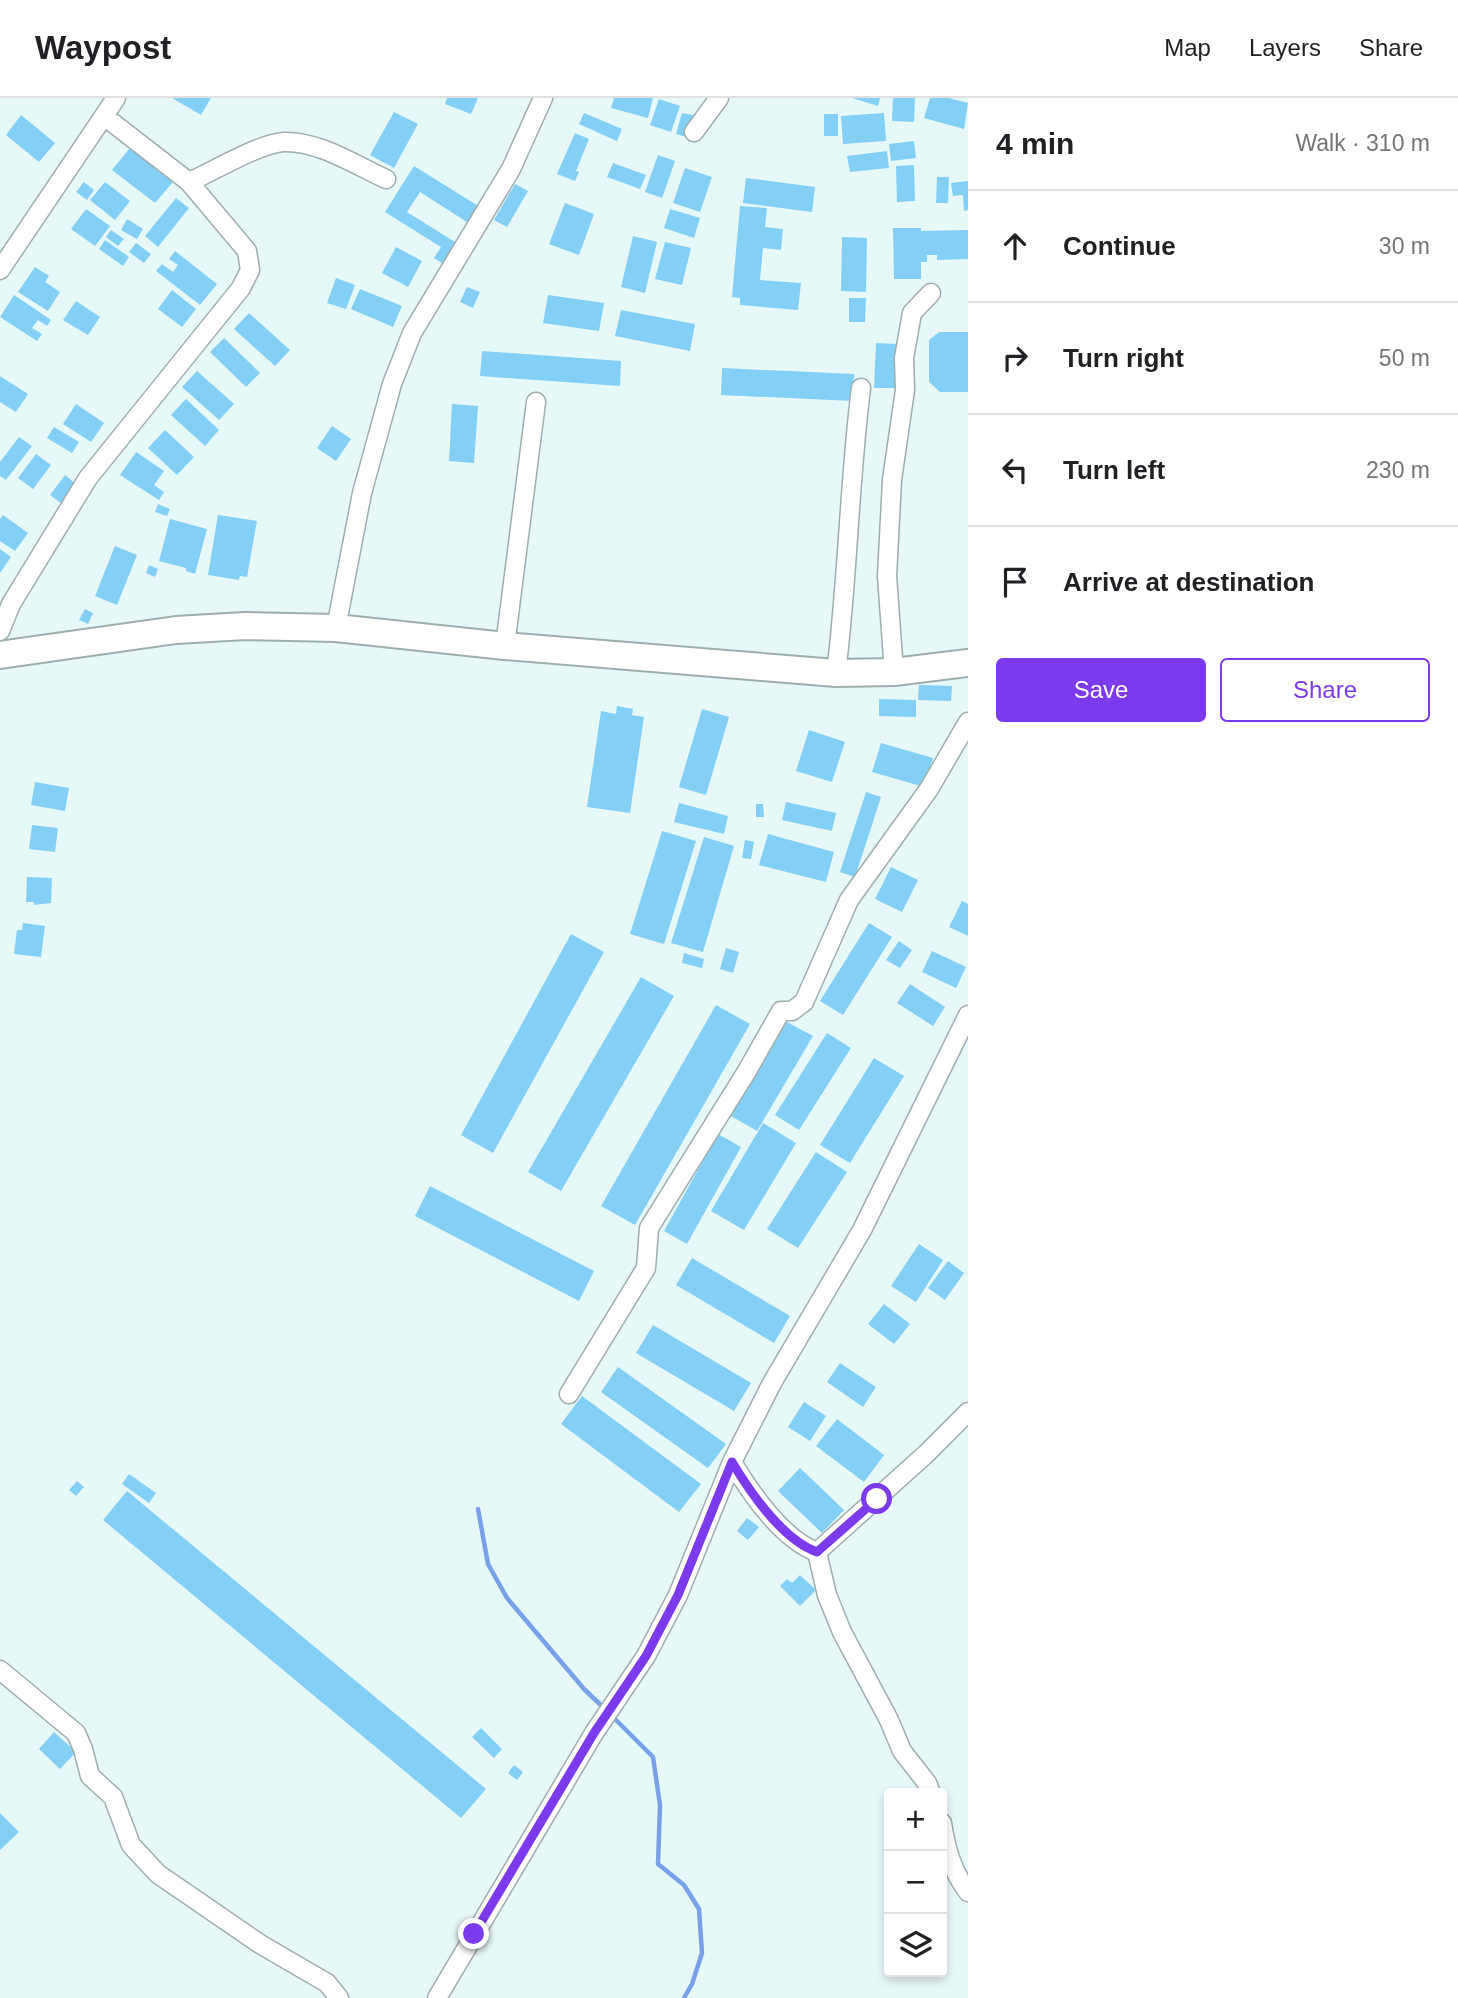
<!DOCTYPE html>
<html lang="en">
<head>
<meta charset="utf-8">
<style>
  :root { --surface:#fff; --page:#f2f2f2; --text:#202124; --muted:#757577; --line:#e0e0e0; --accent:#7c3aed }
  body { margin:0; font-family:Helvetica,sans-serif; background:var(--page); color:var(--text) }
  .controls { position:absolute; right:21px; bottom:21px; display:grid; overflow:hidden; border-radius:7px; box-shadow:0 4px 10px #0003 }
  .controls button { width:63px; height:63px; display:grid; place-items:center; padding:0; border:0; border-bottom:2px solid var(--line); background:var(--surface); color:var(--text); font:35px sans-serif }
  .stop { position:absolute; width:21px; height:21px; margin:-16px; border:5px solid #7c3aed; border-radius:50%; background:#fff }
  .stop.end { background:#7c3aed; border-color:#fff; box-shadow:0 2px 7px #0008 }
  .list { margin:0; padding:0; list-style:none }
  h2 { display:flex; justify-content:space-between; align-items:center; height:91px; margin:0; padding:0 28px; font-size:30px }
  h2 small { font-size:23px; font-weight:400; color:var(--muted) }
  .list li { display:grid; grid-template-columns:46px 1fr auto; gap:21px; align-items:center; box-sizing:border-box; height:112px; padding:0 28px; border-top:2px solid var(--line) }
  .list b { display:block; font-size:26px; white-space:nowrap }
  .list em { font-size:23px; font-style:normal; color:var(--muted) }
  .actions { display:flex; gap:14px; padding:21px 28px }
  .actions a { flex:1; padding:16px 0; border:2px solid var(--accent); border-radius:7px; text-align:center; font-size:24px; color:var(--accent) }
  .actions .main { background:var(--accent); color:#fff }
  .icon { flex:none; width:38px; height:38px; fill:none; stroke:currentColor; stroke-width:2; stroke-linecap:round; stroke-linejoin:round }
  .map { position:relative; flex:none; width:968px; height:1900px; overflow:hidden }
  header { display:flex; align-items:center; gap:42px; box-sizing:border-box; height:98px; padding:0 35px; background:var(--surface); border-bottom:2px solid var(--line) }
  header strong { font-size:33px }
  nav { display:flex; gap:38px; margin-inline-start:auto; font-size:24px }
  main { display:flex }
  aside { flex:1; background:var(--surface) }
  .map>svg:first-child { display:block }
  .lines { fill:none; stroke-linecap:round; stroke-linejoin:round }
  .stream { stroke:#78a1e9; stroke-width:4.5 }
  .building { fill:#83cff5 }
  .street-casing { stroke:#9eadae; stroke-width:21 }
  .secondary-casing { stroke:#9eadae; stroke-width:30 }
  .street { stroke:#fff; stroke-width:18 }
  .secondary { stroke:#fff; stroke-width:26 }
  .route { stroke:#7c3aed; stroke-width:9 }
</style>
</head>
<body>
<header>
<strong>Waypost</strong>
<nav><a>Map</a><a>Layers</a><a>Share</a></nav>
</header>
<main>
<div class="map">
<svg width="968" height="1900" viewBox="0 0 968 1900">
  <rect width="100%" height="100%" fill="#e7f8f9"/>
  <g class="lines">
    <path class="stream" d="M478,1411l10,55 19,34 77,91 22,21
      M612,1618l41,41 7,48 -2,59 26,21 15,24 3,44 -10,31 -8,14"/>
  </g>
  <path class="building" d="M172,0h39l-10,17z
    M447,0h31l-7,16 -26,-10z
    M614,0h39l-5,20 -37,-10z
    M852,0h28l-2,8z
    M893,0h22l-1,24 -22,-1z
    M930,0h19l19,5 -4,26 -40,-11z
    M659,1l21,7 -9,26 -21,-7z
    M394,14l24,12 -24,44 -24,-13z
    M584,15l38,16 -5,12 -38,-17z
    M682,15l11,2 -6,22 -11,-3z
    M884,15l2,28 -43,3 -2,-28z
    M824,16h14v22h-14z
    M21,17l34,28 -16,19 -33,-27z
    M575,35l14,6 -13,32 3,1 -4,9 -18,-7z
    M914,43l2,17 -25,3 -2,-17z
    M130,50l43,34 -18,21 -43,-33z
    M887,53l2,17 -39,4 -3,-16z
    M658,57l17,6 -13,37 -17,-6z
    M613,65l33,12 -6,14 -33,-12z
    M914,67l1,36 -18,1 -1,-36z
    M414,68l66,41 -10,17 -50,-32 -13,20 51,32 -13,21 -11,-7 7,-11 -56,-35z
    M685,70l27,9 -12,35 -27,-9z
    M937,79h12l-1,26h-12z
    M746,80l69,9 -3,25 -69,-9z
    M968,83v29l-4,1 -1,-16 -10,1 -2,-13z
    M84,84l10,8 -7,10 -11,-8z
    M105,84l25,19 -15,19 -25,-20z
    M515,86l13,7 -21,36 -13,-7z
    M176,100l13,10 -31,39 -13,-11z
    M565,105l29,11 -15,41 -30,-11z
    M740,108l27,2 -2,19 18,2 -2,21 -18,-2 -3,32 41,3 -3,27 -58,-5v-7l-8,-1z
    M86,111l24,17 -15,20 -24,-17z
    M670,111l30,9 -6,20 -30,-10z
    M127,121l16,10 -6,10 -16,-9z
    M893,130h28v3l47,-1v29l-31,1v-5h-10v7h-6v17h-27z
    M111,132l13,9 -6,7 -12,-9z
    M633,138l24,6 -12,51 -24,-6z
    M842,139l25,1 -1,54 -25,-1z
    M105,142l24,17 -6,9 -24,-17z
    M665,144l26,6 -9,37 -27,-6z
    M136,145l15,11 -7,9 -15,-11z
    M396,149l26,14 -14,26 -26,-14z
    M175,153l42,33 -17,21 -44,-34 6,-7 11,8 5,-7 -9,-6z
    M35,169l14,9 -4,6 15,10 -12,19 -30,-19z
    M336,180l19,7 -9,24 -19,-6z
    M467,189l13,5 -7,16 -13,-6z
    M360,191l42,17 -9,21 -42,-18z
    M172,192l24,19 -14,18 -24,-18z
    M14,197l37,25 -4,6 -9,-6 -6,8 10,6 -5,7 -37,-24z
    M548,197l56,8 -5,28 -56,-8z
    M849,200h17l-1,24h-16z
    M76,203l24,16 -12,18 -25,-15z
    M621,212l74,14 -5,27 -75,-15z
    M249,215l41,37 -15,16 -41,-37z
    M939,234h29v60h-28l-11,-10v-42z
    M224,240l36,35 -14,14 -36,-35z
    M876,245l22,1 -1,44h-23z
    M482,253l139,10 -1,25 -140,-10z
    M722,270l132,6 -1,27 -132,-6z
    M197,273l37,33 -15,16 -37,-33z
    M0,278l28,18 -12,18 -16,-10z
    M186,301l33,31 -14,16 -34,-31z
    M76,306l28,19 -13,19 -28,-18z
    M452,306l26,2 -4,57 -25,-2z
    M332,328l19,13 -15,22 -19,-13z
    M54,329l25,15 -7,11 -25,-15z
    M165,332l29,27 -17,18 -29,-27z
    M19,339l13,9 -26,34 -6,-4v-14z
    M136,354l28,19 -10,14 10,7 -5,8 -39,-25z
    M36,356l15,11 -18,24 -15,-11z
    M65,377l11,9 -15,19 -11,-8z
    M158,406l12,5 -3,7 -12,-4z
    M3,417l25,18 -13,18 -15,-10v-22z
    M218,417l39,6 -10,56 -7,-1 -1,4 -31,-5z
    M170,421l37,10 -12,45 -9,-3v-3l-27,-7z
    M115,448l22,9 -20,50 -22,-9z
    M0,451l11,8 -11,16z
    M149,467l9,4 -3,8 -9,-4z
    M85,511l8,4 -5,11 -9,-4z
    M919,587l33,1 -1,15 -33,-1z
    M879,601l37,1v17l-37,-1z
    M617,608l16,3 -1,6 12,2 -14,96 -43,-6 14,-96 15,3z
    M702,611l27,8 -23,78 -27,-8z
    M809,632l36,12 -13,40 -36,-11z
    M881,645l52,15 -9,29 -52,-15z
    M35,684l34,6 -4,23 -34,-6z
    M866,694l15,5 -26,80 -15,-5z
    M786,704l50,11 -4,18 -50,-11z
    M679,705l49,13 -4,18 -50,-12z
    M756,706h7l1,13h-8z
    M32,727l26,3 -3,24 -26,-3z
    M662,733l34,10 -32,103 -34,-10z
    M768,736l66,18 -8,30 -67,-17z
    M704,739l30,9 -31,106 -32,-9z
    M745,742l9,2 -3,17 -9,-1z
    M891,769l27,13 -16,32 -27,-13z
    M27,779l25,1 -1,25 -17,2v-3h-8z
    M962,803l6,3v32l-19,-9z
    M23,825l22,3 -4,31 -27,-3 3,-24h5z
    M869,825l23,14 -49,78 -23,-14z
    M571,836l33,18 -111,201 -32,-18z
    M899,843l13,9 -12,18 -14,-8z
    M726,850l13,4 -6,21 -13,-4z
    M932,853l34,16 -10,21 -34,-16z
    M684,855l20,6 -2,9 -20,-5z
    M641,879l33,19 -113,195 -33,-19z
    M910,886l35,23 -12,19 -36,-23z
    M716,907l34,19 -115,201 -34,-19z
    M787,924l26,14 -56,95 -26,-15z
    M827,935l24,15 -52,82 -24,-15z
    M874,960l30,18 -54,87 -30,-18z
    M763,1025l33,20 -52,87 -33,-19z
    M718,1036l23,13 -54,97 -23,-13z
    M816,1054l31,20 -49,76 -31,-19z
    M430,1088l164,85 -15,30 -164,-85z
    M919,1146l24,16 -27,42 -25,-16z
    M692,1160l98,58 -16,27 -98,-58z
    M948,1163l16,12 -19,27 -17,-12z
    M884,1206l26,20 -16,20 -26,-20z
    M653,1227l98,58 -17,28 -98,-58z
    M840,1265l36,24 -13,20 -36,-25z
    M618,1269l108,77 -18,24 -107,-76z
    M582,1298l119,88 -22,28 -118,-88z
    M804,1304l22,14 -16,25 -22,-14z
    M837,1321l47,36 -20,27 -48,-36z
    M800,1370l44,42 -22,23 -44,-42z
    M129,1376l27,19 -7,10 -27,-19z
    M77,1383l7,6 -8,9 -7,-6z
    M127,1393l359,298 -25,29 -358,-298z
    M747,1420l12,9 -11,13 -11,-9z
    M800,1477l16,15 -16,16 -20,-20 7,-7 5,4z
    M481,1630l21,21 -8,9 -22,-21z
    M54,1634l22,20 -16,17 -21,-20z
    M514,1667l9,7 -6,8 -9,-7z
    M0,1715l19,19 -19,18z"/>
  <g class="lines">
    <g class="street-casing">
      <path id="street" d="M694,34l25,-34
        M189,84c23,-10 71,-39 95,-40 35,-1 71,23 102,37
        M0,172l116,-172
        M336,530l26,-135 30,-109 20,-51 99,-164 32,-71
        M0,533l11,-27 77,-126 153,-190 9,-18 -3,-19 -58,-69 -85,-66
        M505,548l31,-244
        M894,574l-7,-96 5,-96 13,-90 -1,-32 8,-45 19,-20
        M836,575c12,-95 13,-190 25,-285
        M569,1296l77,-126 3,-40 98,-157 34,-60h11l12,-9 45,-102 80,-111 39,-67
        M732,1364c18,30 51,78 85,90l109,-98 42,-42
        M817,1454l10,43 15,37 47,88 13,31 25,32 4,10
        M0,1572l76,63 7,16 7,27 23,21 18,48 27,29 102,70 67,39 12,15
        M942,1725c4,26 10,48 26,69
        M437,1900l157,-265 52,-77 32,-61 54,-133 40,-79 90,-153 106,-215"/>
    </g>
    <g class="secondary-casing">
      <path id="secondary" d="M0,557l176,-25 69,-4 91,2 169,18 331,27 58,-1 74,-9"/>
    </g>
    <use href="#street" class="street"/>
    <use href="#secondary" class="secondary"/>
  </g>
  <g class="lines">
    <path class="route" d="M474,1836l120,-201 52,-77 32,-61 54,-133c18,30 51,78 85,90l60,-53"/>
  </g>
</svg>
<div class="controls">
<button>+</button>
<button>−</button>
<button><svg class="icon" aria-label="layers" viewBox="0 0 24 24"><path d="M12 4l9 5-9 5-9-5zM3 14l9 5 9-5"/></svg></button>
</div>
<div class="stop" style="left:877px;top:1401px"></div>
<div class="stop end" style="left:474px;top:1836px"></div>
</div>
<aside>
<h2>4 min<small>Walk · 310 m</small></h2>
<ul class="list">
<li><svg class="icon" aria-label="ahead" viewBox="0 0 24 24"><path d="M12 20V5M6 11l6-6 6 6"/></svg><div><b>Continue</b></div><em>30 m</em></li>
<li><svg class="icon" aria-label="right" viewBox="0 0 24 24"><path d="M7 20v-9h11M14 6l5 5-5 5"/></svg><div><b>Turn right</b></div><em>50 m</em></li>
<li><svg class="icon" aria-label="left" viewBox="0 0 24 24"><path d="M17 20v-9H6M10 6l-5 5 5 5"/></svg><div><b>Turn left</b></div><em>230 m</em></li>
<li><svg class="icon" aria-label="arrive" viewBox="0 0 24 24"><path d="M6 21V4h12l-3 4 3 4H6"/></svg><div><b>Arrive at destination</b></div></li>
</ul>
<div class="actions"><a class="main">Save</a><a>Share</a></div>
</aside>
</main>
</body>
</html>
